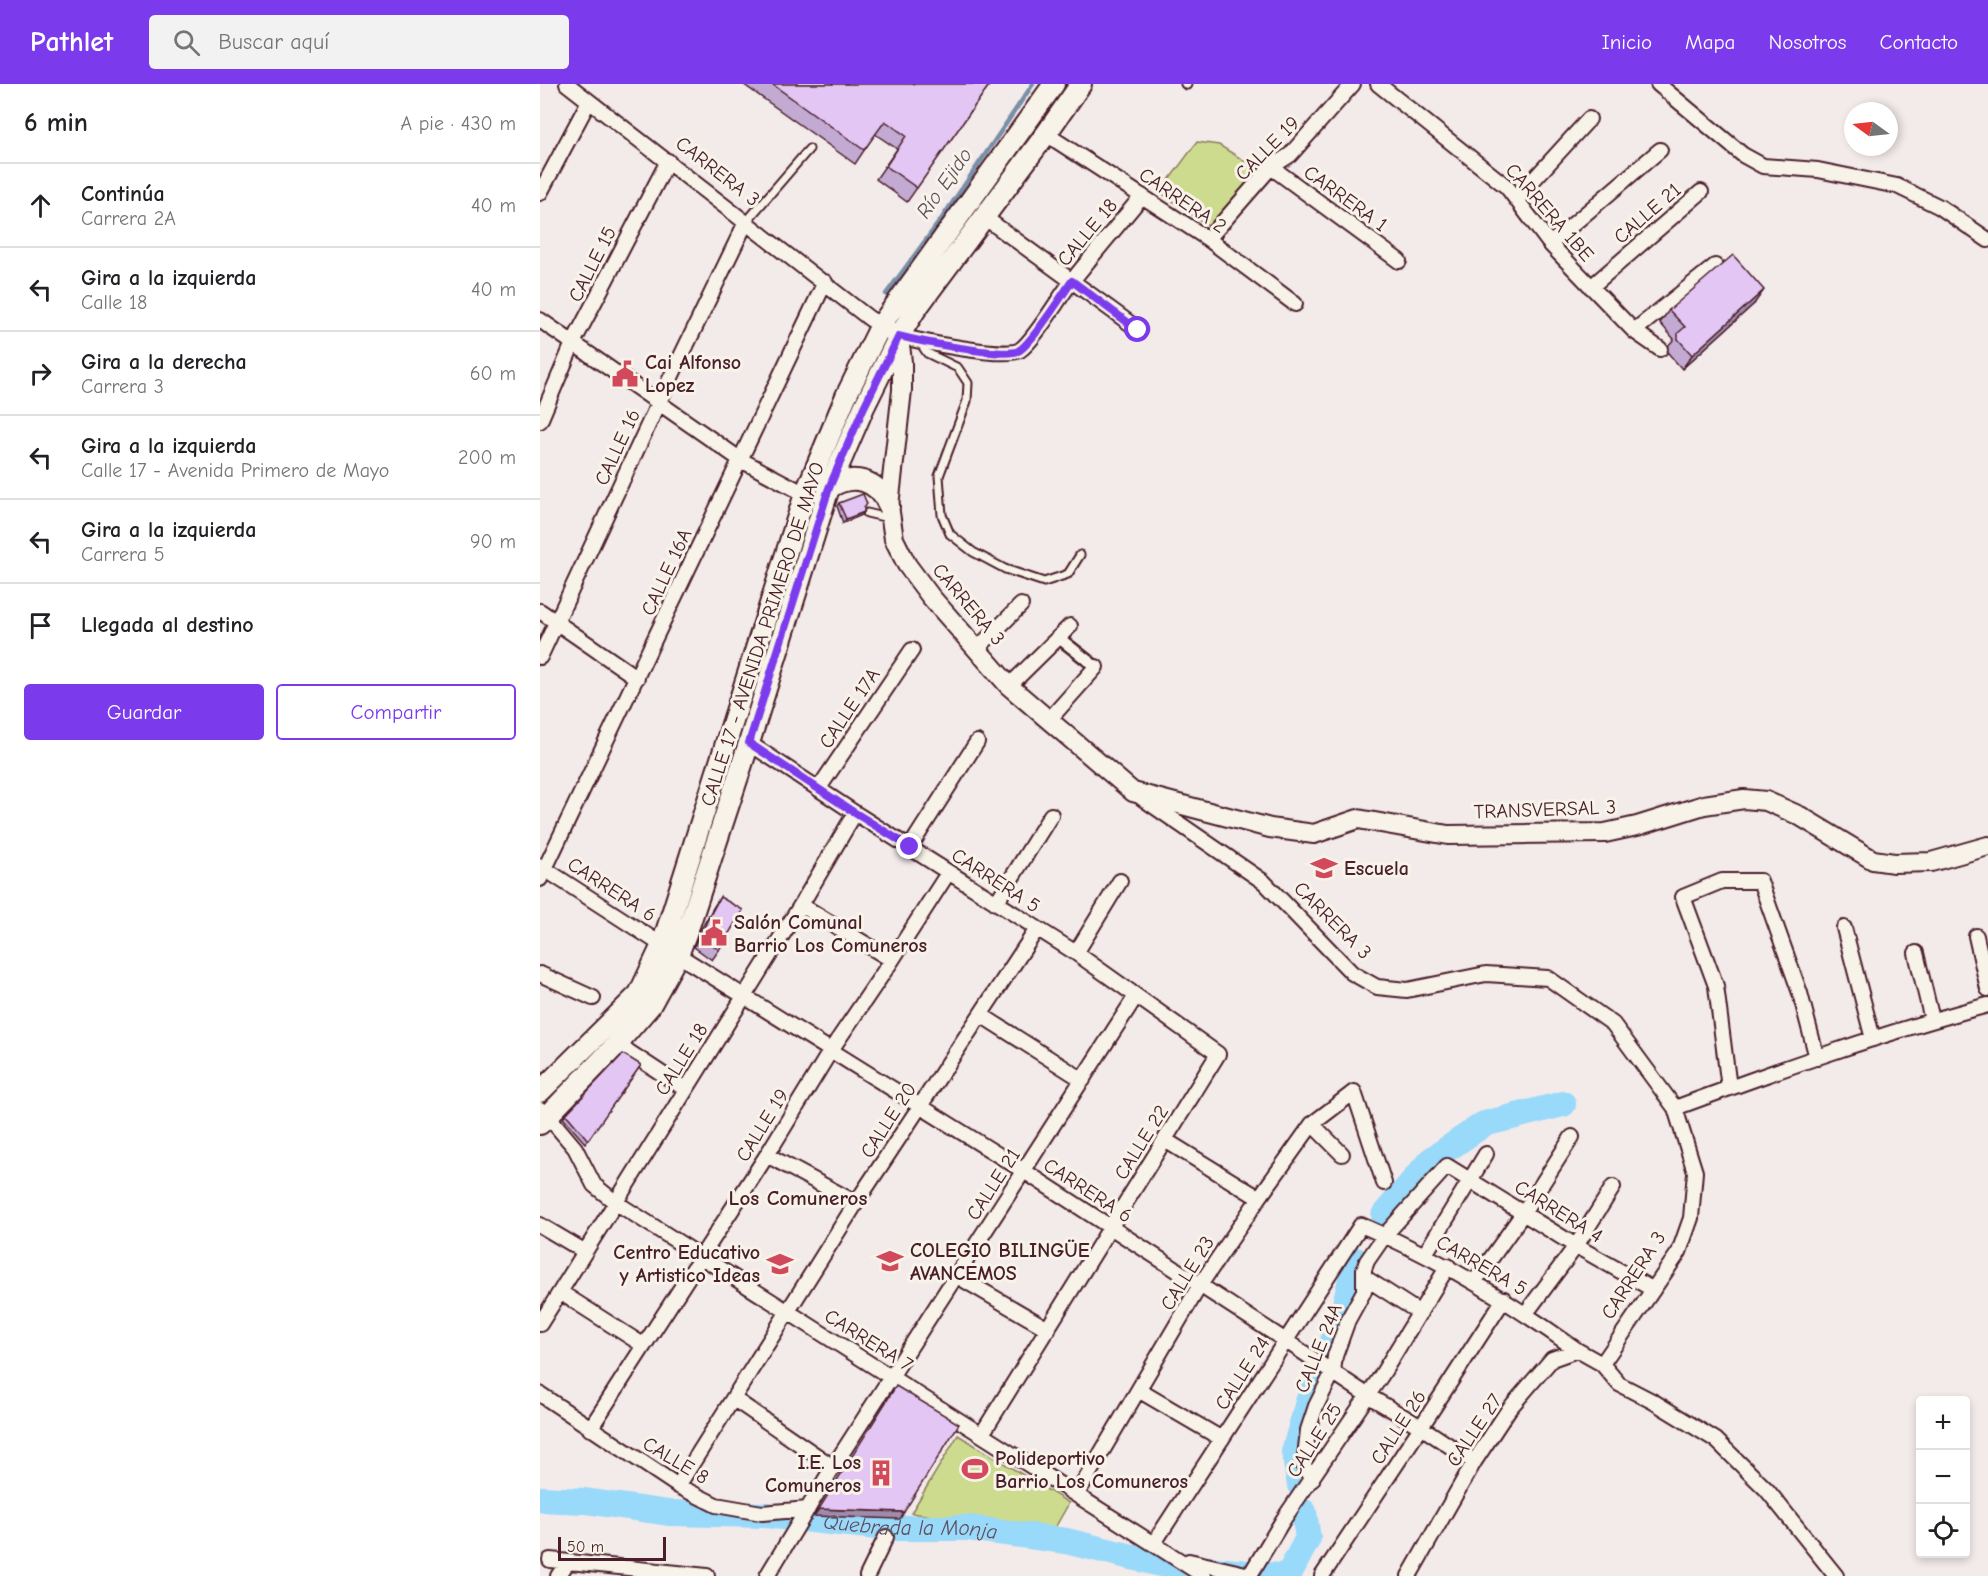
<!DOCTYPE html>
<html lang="es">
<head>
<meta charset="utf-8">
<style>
  :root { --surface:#fff; --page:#f2f2f2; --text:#202124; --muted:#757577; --line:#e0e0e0; --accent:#7c3aed }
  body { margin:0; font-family:"Comic Neue",sans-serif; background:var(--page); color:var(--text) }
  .controls { position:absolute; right:18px; bottom:18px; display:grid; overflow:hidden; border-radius:6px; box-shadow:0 3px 9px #0003 }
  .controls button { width:54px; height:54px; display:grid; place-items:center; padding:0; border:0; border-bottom:2px solid var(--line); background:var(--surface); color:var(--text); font:30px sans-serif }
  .compass { position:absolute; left:1304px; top:18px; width:54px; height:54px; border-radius:50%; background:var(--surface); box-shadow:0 3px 9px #0003; rotate:285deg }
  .scale { position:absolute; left:18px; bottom:15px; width:108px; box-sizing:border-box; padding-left:6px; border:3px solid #4a1f2b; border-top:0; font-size:16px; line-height:21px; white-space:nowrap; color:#4a1f2b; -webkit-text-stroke:4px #f7f3e8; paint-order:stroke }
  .stop { position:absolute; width:18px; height:18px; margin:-14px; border:4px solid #7c3aed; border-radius:50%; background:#fff }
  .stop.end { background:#7c3aed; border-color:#fff; box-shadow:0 2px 6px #0008 }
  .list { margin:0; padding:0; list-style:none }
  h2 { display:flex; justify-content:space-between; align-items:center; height:78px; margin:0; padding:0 24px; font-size:26px }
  h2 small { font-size:20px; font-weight:400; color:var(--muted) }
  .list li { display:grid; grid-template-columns:39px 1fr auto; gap:18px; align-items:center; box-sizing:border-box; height:84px; padding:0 24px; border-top:2px solid var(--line) }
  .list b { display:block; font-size:22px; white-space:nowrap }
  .list p { margin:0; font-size:20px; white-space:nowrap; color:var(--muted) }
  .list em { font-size:20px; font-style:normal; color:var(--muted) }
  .actions { display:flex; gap:12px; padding:18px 24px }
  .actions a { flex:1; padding:14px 0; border:2px solid var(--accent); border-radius:6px; text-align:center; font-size:21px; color:var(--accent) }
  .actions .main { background:var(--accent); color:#fff }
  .icon { flex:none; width:33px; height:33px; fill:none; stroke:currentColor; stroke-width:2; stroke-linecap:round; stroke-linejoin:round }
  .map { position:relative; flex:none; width:1448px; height:1492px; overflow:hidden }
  header { display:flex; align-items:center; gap:36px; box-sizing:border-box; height:84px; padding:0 30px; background:var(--accent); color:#fff }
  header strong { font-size:28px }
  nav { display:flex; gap:33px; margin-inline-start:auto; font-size:21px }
  .search { width:420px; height:54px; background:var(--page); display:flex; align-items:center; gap:15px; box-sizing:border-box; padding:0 21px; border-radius:6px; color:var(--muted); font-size:22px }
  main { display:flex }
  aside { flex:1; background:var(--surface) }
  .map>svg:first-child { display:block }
  .green { fill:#cddb8f; stroke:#8c7d5d; stroke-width:1.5 }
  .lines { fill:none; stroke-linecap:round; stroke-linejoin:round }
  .stream { stroke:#798fa7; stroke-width:4.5 }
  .river { stroke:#99d9fa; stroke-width:26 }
  .service-casing { stroke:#4a1f2b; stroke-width:11 }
  .pedestrian-casing { stroke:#4a1f2b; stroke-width:15 }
  .minor-casing { stroke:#4a1f2b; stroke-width:18 }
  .tertiary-casing { stroke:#4a1f2b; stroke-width:22 }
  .secondary-casing { stroke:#4a1f2b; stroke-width:24 }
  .service { stroke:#f7f3e8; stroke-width:7 }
  .pedestrian { stroke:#f7f3e8; stroke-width:10 }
  .minor { stroke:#f7f3e8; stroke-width:14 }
  .tertiary { stroke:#f7f3e8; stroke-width:18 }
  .secondary { stroke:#f7f3e8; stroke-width:20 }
  .wall { fill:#c3aad2; stroke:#4a1f2b; stroke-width:1.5 }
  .shaded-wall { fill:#9f8bab; stroke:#4a1f2b; stroke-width:1.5 }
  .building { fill:#e3c6f4; stroke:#4a1f2b; stroke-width:1.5 }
  .route { stroke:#7c3aed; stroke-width:8 }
  .labels { text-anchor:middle; stroke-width:6; stroke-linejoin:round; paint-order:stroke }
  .street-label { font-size:20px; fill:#4a1f2b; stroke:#f7f3e8 }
  .poi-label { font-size:20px; font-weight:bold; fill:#4a1f2b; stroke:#f7f3e8; text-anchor:start }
  .water-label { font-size:21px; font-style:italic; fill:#5e4e5f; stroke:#f7f3e8 }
  .neighbourhood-label { font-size:21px; font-weight:bold; fill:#4a1f2b; stroke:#f7f3e8 }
</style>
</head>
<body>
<header>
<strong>Pathlet</strong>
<div class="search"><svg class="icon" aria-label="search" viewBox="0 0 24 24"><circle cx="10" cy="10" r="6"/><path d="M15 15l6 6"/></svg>Buscar aquí</div>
<nav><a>Inicio</a><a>Mapa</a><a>Nosotros</a><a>Contacto</a></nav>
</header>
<main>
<aside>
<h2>6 min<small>A pie · 430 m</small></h2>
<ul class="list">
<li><svg class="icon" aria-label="ahead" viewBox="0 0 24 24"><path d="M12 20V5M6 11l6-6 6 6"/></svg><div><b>Continúa</b><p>Carrera 2A</p></div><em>40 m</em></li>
<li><svg class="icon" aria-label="left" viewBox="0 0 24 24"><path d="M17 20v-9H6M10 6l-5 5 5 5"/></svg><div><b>Gira a la izquierda</b><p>Calle 18</p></div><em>40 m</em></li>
<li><svg class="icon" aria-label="right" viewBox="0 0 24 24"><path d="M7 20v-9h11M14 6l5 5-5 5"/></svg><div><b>Gira a la derecha</b><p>Carrera 3</p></div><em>60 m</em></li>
<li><svg class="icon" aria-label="left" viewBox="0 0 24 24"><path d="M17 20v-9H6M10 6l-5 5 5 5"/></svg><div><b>Gira a la izquierda</b><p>Calle 17 - Avenida Primero de Mayo</p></div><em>200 m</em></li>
<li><svg class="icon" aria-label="left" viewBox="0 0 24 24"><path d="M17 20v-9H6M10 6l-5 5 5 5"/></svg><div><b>Gira a la izquierda</b><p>Carrera 5</p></div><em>90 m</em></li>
<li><svg class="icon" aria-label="arrive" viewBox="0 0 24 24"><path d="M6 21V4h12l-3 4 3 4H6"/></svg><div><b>Llegada al destino</b></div></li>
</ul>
<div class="actions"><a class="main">Guardar</a><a>Compartir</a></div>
</aside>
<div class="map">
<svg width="1448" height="1492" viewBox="0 0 1448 1492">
  <rect width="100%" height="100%" fill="#f3eaea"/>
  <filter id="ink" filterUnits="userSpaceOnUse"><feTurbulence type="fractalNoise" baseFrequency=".0167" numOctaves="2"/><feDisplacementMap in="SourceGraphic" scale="12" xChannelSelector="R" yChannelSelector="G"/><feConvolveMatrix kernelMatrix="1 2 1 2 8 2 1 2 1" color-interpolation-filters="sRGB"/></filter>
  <g filter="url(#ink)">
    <path class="green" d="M657,58l22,3 40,25 -45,60 -54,-38z
      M418,1351l111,68 -17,30 -141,-20z"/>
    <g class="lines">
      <path class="stream" d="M352,216l-6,-6 56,-76 91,-134"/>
      <g class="river">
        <path d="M844,1131l47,-55 53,-36 79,-20"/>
        <path d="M760,1401l-6,-33 14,-50 32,-78 16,-64"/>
        <path id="s1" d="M0,1415l45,2 84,12 96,2 122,13h81l98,13 99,24 114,11"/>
        <path d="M748,1492l20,-38 -4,-26"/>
      </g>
      <g class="service-casing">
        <path id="service" d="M645,0l2,1
          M206,138l63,-73
          M379,257l8,12 31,15 10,15 -1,18 -28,75 3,39 8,19 23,18 32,17 39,13 24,-8 12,-19
          M327,429l21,5"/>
      </g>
      <g class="pedestrian-casing">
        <path id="pedestrian" d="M519,554l37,29"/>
      </g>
      <g class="minor-casing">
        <path id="minor" d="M27,0l303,235 11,6
          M838,0l129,103 43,57 84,87 26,18
          M1118,0l85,71 20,11 55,4 79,16 43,21 48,33
          M506,50l162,105 87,65
          M731,83l128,94
          M0,109l49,-92
          M976,115l73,-80
          M444,133l155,113
          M668,155l63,-72 19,-12 63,-71
          M1010,160l110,-94
          M1051,203l110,-95
          M0,236l201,140 64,34
          M1094,247l81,-65
          M359,252c19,5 107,23 121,14 14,-9 40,-54 52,-69 23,-29 47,-57 70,-85
          M0,337l33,-78 95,-182
          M0,527l97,67
          M437,565l44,-44
          M0,573l118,-253 88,-182
          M469,602l61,-60
          M508,637l48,-54
          M209,659l106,70 221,140 142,101 -236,380
          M279,704l93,-138
          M602,714l122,84 88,91 25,14 30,3 79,-16 62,4 65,46 62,84 20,64 -4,46 -12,34 -77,112
          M370,763l67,-105
          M0,782l122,79
          M0,795l285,-597
          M456,819l55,-88
          M261,821l91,55
          M1304,844l29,111
          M1436,852l12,53
          M536,869l44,-72
          M1376,869l16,67
          M138,871l346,216 262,170 81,54 54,32 53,35
          M0,890l53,24
          M441,931l102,65
          M77,960l68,45
          M1189,1004l-13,-102 -33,-89 39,-16h38l40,112 17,65
          M1135,1024c103,-38 207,-75 313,-103
          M0,1025l8,7 27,32 19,37 21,17 589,374
          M772,1040l30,30
          M625,1056l94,58
          M227,1071l89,48
          M0,1141l44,26
          M885,1170l61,-100
          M417,1192l91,53
          M824,1193l56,36
          M935,1197l49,-69 48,-75
          M20,1208l83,53
          M986,1229l50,-67 37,-59
          M0,1240l261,-419 54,-92
          M600,1307l82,48
          M0,1310l138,92 38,19 46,8 46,-4
          M194,1315l99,68
          M50,1345l177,-274 64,-105 61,-90 56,-87
          M772,1396l-8,-14 4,-36 8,-24 17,-34 2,-16 13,-36 16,-29v-22l3,-8 18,-26 62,-69 129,80 76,43
          M138,1402l178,-283 181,-274
          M537,1410l123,-209 59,-87 53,-74 42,-32 30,91
          M614,1459l207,-318c78,33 148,76 216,125
          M10,1476l157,16
          M649,1477l61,14 33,-55 98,-144 67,-110
          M18,1492l10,-14
          M227,1492l66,-109 303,-471
          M327,1492l19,-39
          M782,1492l99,-149 83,-128
          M869,1492l65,-114 35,-53 43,-50 25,-9 25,14 17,20 35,18 62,38 51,50 69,86"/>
      </g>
      <g class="tertiary-casing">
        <path id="tertiary" d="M341,241l18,11 3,26v28l-13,116 5,33 13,26 24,32 78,89 124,106 137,36 44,6 44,-15 90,16 157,-2 32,-7 67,-21 40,-6 22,2 34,15 73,44 21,3 37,-1 57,-16"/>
      </g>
      <g class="secondary-casing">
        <path id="secondary" d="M289,404c24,-16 49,-8 60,18
          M0,1008l99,-98 23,-49 143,-451 41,-98 35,-71 173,-241
          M0,1040l77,-80 33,-38 28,-51 12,-32 59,-180 80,-255 35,-81 35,-71 17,-27 130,-175 35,-50"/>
      </g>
      <use href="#service" class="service"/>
      <use href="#pedestrian" class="pedestrian"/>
      <use href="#minor" class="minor"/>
      <use href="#tertiary" class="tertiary"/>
      <use href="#secondary" class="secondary"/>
    </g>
    <path class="wall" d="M203,0h247l-83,118 -31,-23 21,-30 -22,-15 -20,30z
      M1214,220l-72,65 -14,-16v-7l6,-7 -14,-16 9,-13z
      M299,419l25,6v3l-2,3 -19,8 -6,-17z
      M180,813l-1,53 -7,10 -18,-13 6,-16 13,-23z
      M101,981l-56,78 -22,-25 3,-4z"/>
    <path class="shaded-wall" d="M1224,206l-10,14 -72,65 10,-14z
      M324,428l-2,3 -19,8 3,-4z
      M279,1425l85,3 -4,7 -86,-3z"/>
    <path class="building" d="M232,0h218l-73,104 -31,-22 20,-30 -21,-15 -21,29z
      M1193,171l31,35 -72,65 -14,-16v-6l7,-6 -16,-17z
      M323,410l4,10 -3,4v4l-18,7 -7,-16z
      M180,813l23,13 -24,40 -18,-14 6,-15z
      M83,970l18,11 -53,75 -22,-26z
      M356,1302l63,38 -55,88 -85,-3z"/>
  </g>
  <g class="lines" filter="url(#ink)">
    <path class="route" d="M370,763l-55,-34 -106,-70 80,-255 35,-81 35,-71c19,5 104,22 119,15 12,-5 45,-57 54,-70l66,49"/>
  </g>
  <defs>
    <g id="civic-bare" transform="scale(2.07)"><path d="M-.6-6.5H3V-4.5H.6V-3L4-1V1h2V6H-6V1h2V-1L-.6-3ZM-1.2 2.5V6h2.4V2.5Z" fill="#d1495b" stroke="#f7f3e8" stroke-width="2.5" paint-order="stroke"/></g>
    <g id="school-bare" transform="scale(2.07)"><path d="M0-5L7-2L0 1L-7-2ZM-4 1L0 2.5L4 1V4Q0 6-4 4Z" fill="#d1495b" stroke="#f7f3e8" stroke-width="2.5" paint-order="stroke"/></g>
    <g id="stadium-bare" transform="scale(2.07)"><path d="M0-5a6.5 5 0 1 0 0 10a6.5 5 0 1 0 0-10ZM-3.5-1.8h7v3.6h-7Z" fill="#d1495b" stroke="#f7f3e8" stroke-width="2.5" paint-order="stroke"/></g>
    <g id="building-bare" transform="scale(2.07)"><path d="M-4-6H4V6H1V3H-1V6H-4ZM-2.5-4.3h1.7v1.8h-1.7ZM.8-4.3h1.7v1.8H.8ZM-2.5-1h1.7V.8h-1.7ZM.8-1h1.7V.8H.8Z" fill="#d1495b" stroke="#f7f3e8" stroke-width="2.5" paint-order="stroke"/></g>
  </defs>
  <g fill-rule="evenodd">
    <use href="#civic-bare" x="85" y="290"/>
    <use href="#school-bare" x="784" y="784"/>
    <use href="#civic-bare" x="174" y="849"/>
    <use href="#school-bare" x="350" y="1177"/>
    <use href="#school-bare" x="240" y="1180"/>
    <use href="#stadium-bare" x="435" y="1385"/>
    <use href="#building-bare" x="341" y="1389"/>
  </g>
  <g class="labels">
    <g class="street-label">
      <text transform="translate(727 64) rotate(-45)" y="7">CALLE 19</text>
      <text transform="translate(178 87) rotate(38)" y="7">CARRERA 3</text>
      <text transform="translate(806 114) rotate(36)" y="7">CARRERA 1</text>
      <text transform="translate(643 116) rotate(34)" y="7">CARRERA 2</text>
      <text transform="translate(1010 128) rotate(49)" y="7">CARRERA 1BE</text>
      <text transform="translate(1107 129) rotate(-41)" y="7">CALLE 21</text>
      <text transform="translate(547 148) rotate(-50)" y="7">CALLE 18</text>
      <text transform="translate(52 180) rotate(-63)" y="7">CALLE 15</text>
      <text transform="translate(77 363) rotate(-65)" y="7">CALLE 16</text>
      <text transform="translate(126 488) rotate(-65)" y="7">CALLE 16A</text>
      <text transform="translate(429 520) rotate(50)" y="7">CARRERA 3</text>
      <text transform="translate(222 550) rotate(-72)" y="7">CALLE 17 - AVENIDA PRIMERO DE MAYO</text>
      <text transform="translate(309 624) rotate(-56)" y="7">CALLE 17A</text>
      <text transform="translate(1005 725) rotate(-2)" y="7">TRANSVERSAL 3</text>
      <text transform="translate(456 796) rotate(33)" y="7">CARRERA 5</text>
      <text transform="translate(72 805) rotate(33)" y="7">CARRERA 6</text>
      <text transform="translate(793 836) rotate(45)" y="7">CARRERA 3</text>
      <text transform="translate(141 975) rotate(-58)" y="7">CALLE 18</text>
      <text transform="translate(348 1036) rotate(-57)" y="7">CALLE 20</text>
      <text transform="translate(222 1041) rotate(-58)" y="7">CALLE 19</text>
      <text transform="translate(601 1058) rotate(-58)" y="7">CALLE 22</text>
      <text transform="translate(453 1100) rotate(-57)" y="7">CALLE 21</text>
      <text transform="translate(548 1106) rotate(33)" y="7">CARRERA 6</text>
      <text transform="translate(1019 1127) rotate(32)" y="7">CARRERA 4</text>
      <text transform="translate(942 1181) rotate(30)" y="7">CARRERA 5</text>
      <text transform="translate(647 1189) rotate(-58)" y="7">CALLE 23</text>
      <text transform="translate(1093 1191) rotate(-57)" y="7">CARRERA 3</text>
      <text transform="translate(329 1256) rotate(32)" y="7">CARRERA 7</text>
      <text transform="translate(778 1264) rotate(-68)" y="7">CALLE 24A</text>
      <text transform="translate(702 1289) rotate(-57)" y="7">CALLE 24</text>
      <text transform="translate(858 1343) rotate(-57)" y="7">CALLE 26</text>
      <text transform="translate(934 1346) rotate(-56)" y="7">CALLE 27</text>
      <text transform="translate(774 1356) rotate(-57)" y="7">CALLE 25</text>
      <text transform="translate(136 1376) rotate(31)" y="7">CALLE 8</text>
    </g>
    <g class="poi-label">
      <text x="105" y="285">Cai Alfonso<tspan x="105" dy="23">Lopez</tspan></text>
      <text x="804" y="791">Escuela</text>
      <text x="194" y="845">Salón Comunal<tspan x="194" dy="23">Barrio Los Comuneros</tspan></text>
      <text x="370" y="1173">COLEGIO BILINGÜE<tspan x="370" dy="23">AVANCEMOS</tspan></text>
      <text x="220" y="1175" text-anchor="end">Centro Educativo<tspan x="220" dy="23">y Artistico Ideas</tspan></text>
      <text x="455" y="1381">Polideportivo<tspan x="455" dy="23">Barrio Los Comuneros</tspan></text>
      <text x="321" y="1385" text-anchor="end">I.E. Los<tspan x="321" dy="23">Comuneros</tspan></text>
    </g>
    <g class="water-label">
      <text transform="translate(404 99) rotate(-55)" y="7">Río Ejido</text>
      <text dy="7" stroke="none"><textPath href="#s1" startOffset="372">Quebrada la Monja</textPath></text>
    </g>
    <g class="neighbourhood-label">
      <text x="258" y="1121">Los Comuneros</text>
    </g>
  </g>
</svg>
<div class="controls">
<button>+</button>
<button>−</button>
<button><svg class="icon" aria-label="locate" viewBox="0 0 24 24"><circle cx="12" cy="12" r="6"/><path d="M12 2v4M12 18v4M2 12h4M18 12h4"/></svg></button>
</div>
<svg class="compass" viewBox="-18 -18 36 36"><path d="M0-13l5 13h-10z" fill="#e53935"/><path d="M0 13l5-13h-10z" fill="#757577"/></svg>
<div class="scale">50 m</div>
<div class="stop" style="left:598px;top:246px"></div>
<div class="stop end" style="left:370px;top:763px"></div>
</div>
</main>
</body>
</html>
